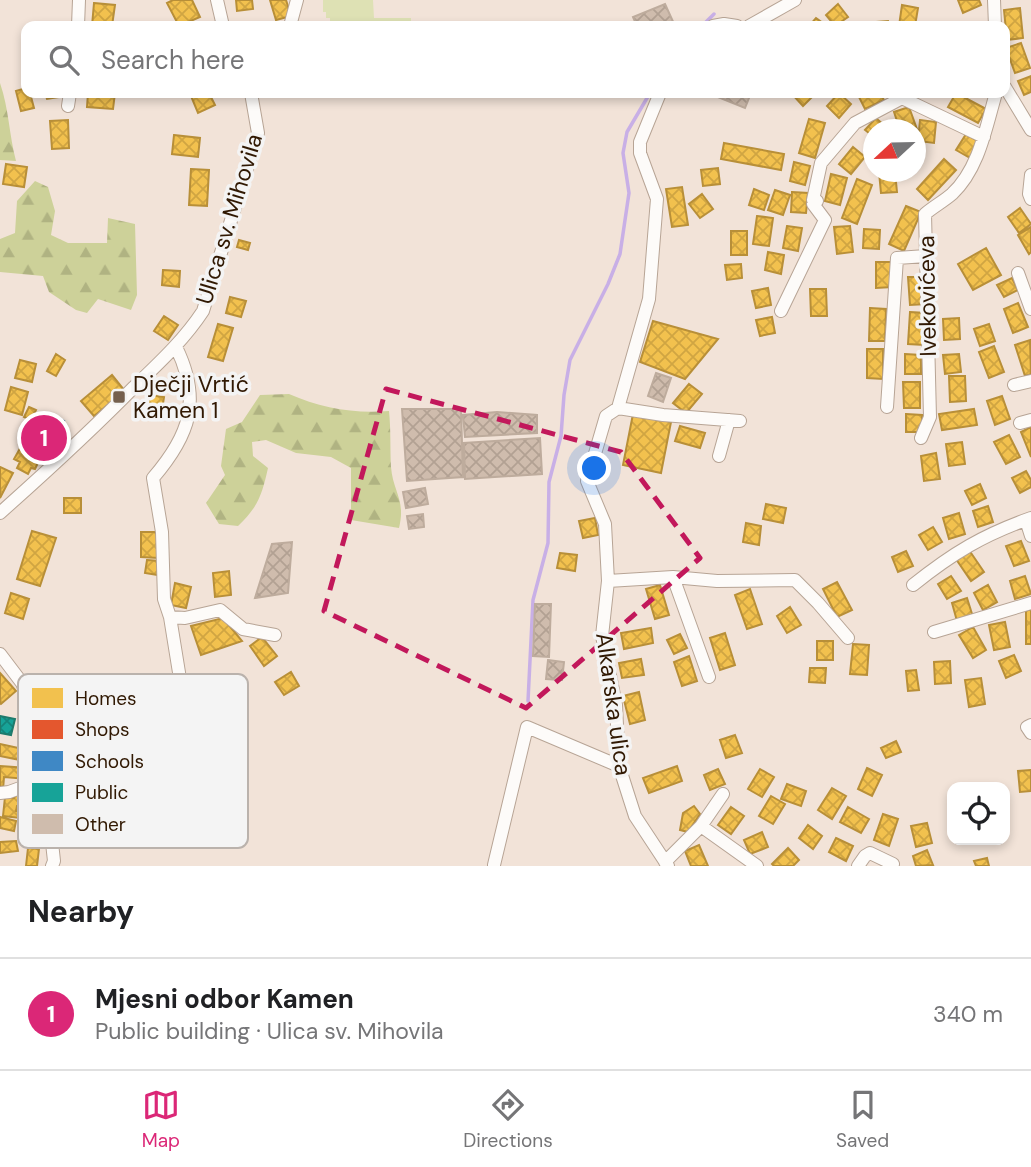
<!DOCTYPE html>
<html lang="en">
<head>
<meta charset="utf-8">
<style>
  :root { --surface:#fff; --page:#f6f6f6; --text:#202124; --muted:#757577; --line:#e0e0e0; --accent:#db2777 }
  body { margin:0; font-family:"DM Sans",sans-serif; background:var(--page); color:var(--text) }
  .controls { position:absolute; right:21px; bottom:21px; display:grid; overflow:hidden; border-radius:14px; box-shadow:0 4px 10px #0003 }
  .controls button { width:63px; height:63px; display:grid; place-items:center; padding:0; border:0; border-bottom:2px solid var(--line); background:var(--surface); color:var(--text); font:35px sans-serif }
  .compass { position:absolute; left:863px; top:119px; width:63px; height:63px; border-radius:50%; background:var(--surface); box-shadow:0 4px 10px #0003; rotate:248deg }
  .you { position:absolute; left:595px; top:469px; width:24px; height:24px; margin:-18px; border:5px solid #fff; border-radius:50%; background:#1a73e8; box-shadow:0 0 0 10px #1a73e833 }
  .badge { display:grid; place-items:center; width:46px; height:46px; border-radius:50%; background:var(--accent); color:#fff; font-size:23px; font-weight:700 }
  .pin { position:absolute; translate:-50% -50%; border:4px solid #fff; box-shadow:0 2px 7px #0006 }
  .list { margin:0; padding:0; list-style:none }
  h2 { display:flex; justify-content:space-between; align-items:center; height:91px; margin:0; padding:0 28px; font-size:30px }
  h2 small { font-size:23px; font-weight:400; color:var(--muted) }
  .list li { display:grid; grid-template-columns:46px 1fr auto; gap:21px; align-items:center; box-sizing:border-box; height:112px; padding:0 28px; border-top:2px solid var(--line) }
  .list b { display:block; font-size:26px; white-space:nowrap }
  .list p { margin:0; font-size:23px; white-space:nowrap; color:var(--muted) }
  .list em { font-size:23px; font-style:normal; color:var(--muted) }
  .icon { flex:none; width:38px; height:38px; fill:none; stroke:currentColor; stroke-width:2; stroke-linecap:round; stroke-linejoin:round }
  .map { position:relative; flex:none; width:1031px; height:866px; overflow:hidden }
  .search { position:absolute; background:var(--surface); box-shadow:0 4px 10px #0003; left:21px; right:21px; top:21px; height:77px; display:flex; align-items:center; gap:18px; box-sizing:border-box; padding:0 24px; border-radius:14px; color:var(--muted); font-size:26px }
  .sheet { height:203px; background:var(--surface) }
  nav { display:flex; justify-content:space-around; align-items:center; box-sizing:border-box; height:98px; border-top:2px solid var(--line); background:var(--surface); font-size:19px; color:var(--muted) }
  nav a { display:grid; justify-items:center; gap:4px }
  nav .on { color:var(--accent) }
  .map>svg:first-child { display:block }
  .grass { fill:#dee1b4 }
  .forest { fill:url(#forest-firs) }
  .homes { fill:url(#homes-cross-hatch); stroke:#b88f38; stroke-width:2 }
  .schools { fill:url(#schools-cross-hatch); stroke:#3b678b; stroke-width:2 }
  .public { fill:url(#public-cross-hatch); stroke:#1f7a6b; stroke-width:2 }
  .lines { fill:none; stroke-linecap:round; stroke-linejoin:round }
  .stream { stroke:#c8afe6; stroke-width:3.5 }
  .building { fill:url(#building-cross-hatch); stroke:#beac9d; stroke-width:2 }
  .minor-casing { stroke:#b7a495; stroke-width:14 }
  .minor { stroke:#fdfbf9; stroke-width:12 }
  .marked { fill:none; stroke:#c2185b; stroke-width:5; stroke-dasharray:14 9; stroke-linejoin:round }
  .poi-dot { fill:#75604e; stroke:#f4f4f4; stroke-width:2.5 }
  .labels { text-anchor:middle; stroke-width:7; stroke-linejoin:round; paint-order:stroke }
  .street-label { font-size:23px; fill:#311903; stroke:#f4f4f4 }
  .poi-label { font-size:23px; fill:#311903; stroke:#f4f4f4; text-anchor:start }
  .key { fill:#f4f4f4; stroke:#bab2ac; stroke-width:2 }
  .key-label { font-size:19px; fill:#311903 }
</style>
</head>
<body>
<div class="map">
<svg width="1031" height="866" viewBox="0 0 1031 866">
  <defs>
    <pattern id="forest-firs" width="22" height="20" patternUnits="userSpaceOnUse" patternTransform="scale(1.75)"><rect width="22" height="20" fill="#cdd199"/><path d="M5 1l3.5 6h-7zM16 11l3.5 6h-7z" fill="#b0b382"/></pattern>
    <pattern id="homes-cross-hatch" width="8" height="8" patternUnits="userSpaceOnUse" patternTransform="scale(1.75)"><rect width="8" height="8" fill="#f2c14e"/><path d="M0 0l8 8M0 8l8-8" fill="none" stroke="#d0a542"/></pattern>
    <pattern id="schools-cross-hatch" width="8" height="8" patternUnits="userSpaceOnUse" patternTransform="scale(1.75)"><rect width="8" height="8" fill="#3f88c5"/><path d="M0 0l8 8M0 8l8-8" fill="none" stroke="#356e9e"/></pattern>
    <pattern id="public-cross-hatch" width="8" height="8" patternUnits="userSpaceOnUse" patternTransform="scale(1.75)"><rect width="8" height="8" fill="#17a398"/><path d="M0 0l8 8M0 8l8-8" fill="none" stroke="#15847a"/></pattern>
    <pattern id="building-cross-hatch" width="8" height="8" patternUnits="userSpaceOnUse" patternTransform="scale(1.75)"><rect width="8" height="8" fill="#cfbcad"/><path d="M0 0l8 8M0 8l8-8" fill="none" stroke="#b2a193"/></pattern>
  </defs>
  <rect width="100%" height="100%" fill="#f2e3d8"/>
  <path class="grass" d="M323,0h50l1,18h37v8h-81v-8h-4v-6h-3z"/>
  <path class="forest" d="M0,83c9,26 9,52 16,78l-16,-1z
    M35,181l13,6 7,24 -4,24 17,8h39l1,-25 27,6 2,71 -6,15 -33,-11 -11,14 -11,-3 -27,-18 -6,-16 -43,-4v-33l15,-6 2,-32z
    M289,394c32,14 65,20 100,17 2,19 1,38 2,56 2,25 15,33 8,61l-48,-8v-52l-20,-11 -35,-4 -30,-13 -14,2 1,14 15,12c-6,27 -10,39 -30,58l-19,-2 -13,-21 19,-28 -4,-9 5,-37 16,-7 18,-27z"/>
  <path class="homes" d="M173,0h19l8,17 -21,9 -12,-23z
    M236,0h16l1,9 -16,2z
    M270,0h16l5,16 -15,4z
    M958,0h21l2,5 -18,8z
    M94,3l21,2 -3,21h-20z
    M838,4l10,13 -13,9 -9,-11z
    M902,5l16,3 -3,18h-16z
    M1020,8l3,30 -16,2 -3,-30z
    M816,18l11,8h-18z
    M888,21l1,5h-25v-3z
    M1021,43l9,25 -15,5 -9,-25z
    M1031,76v16l-7,3 -6,-14z
    M26,88v5h4l4,15 -13,3 -5,-20z
    M45,93h21v3l-19,3z
    M88,93h27l-2,16 -26,-2z
    M199,93h10l6,12 -17,8 -7,-17z
    M794,93h22l-13,13 -11,-12z
    M839,93l12,11 -12,14 -12,-12z
    M862,93h18l4,7 -19,9 -7,-14z
    M956,93l30,16 -8,14 -30,-16z
    M909,107l9,25 -2,1v-3h-16l-6,-18z
    M876,118l12,11 -14,1v7l-9,-7z
    M809,119l16,4 -10,35 -16,-5z
    M68,120l1,28 -17,1 -2,-28z
    M920,120l16,2 -2,21 -16,-2z
    M966,134l13,8 -9,16 -14,-8z
    M174,135l26,3 -2,19 -26,-3z
    M724,143l60,11 -3,16 -60,-11z
    M853,147l12,10 -14,17 -12,-10z
    M944,159l12,11 -28,30 -11,-11z
    M794,162l16,4 -5,19 -15,-4z
    M6,164l21,3 -3,20 -21,-3z
    M718,168l2,16 -17,2 -2,-16z
    M191,169l18,1 -2,36 -18,-1z
    M879,172h16l2,20 -16,1z
    M831,174l16,4 -7,27 -15,-4z
    M857,179l15,6 -15,39 -15,-6z
    M682,187l6,38 -16,2 -6,-38z
    M754,189l15,6 -5,15 -15,-5z
    M775,190l15,5 -7,20 -15,-5z
    M792,192l16,1 -2,20 -15,-1z
    M702,194l11,15 -13,9 -11,-14z
    M906,206l15,6 -17,39 -15,-7z
    M1020,208l11,16 -12,9 -11,-16z
    M757,216l16,2 -4,28 -16,-2z
    M787,226l15,2 -4,23 -15,-3z
    M850,226l3,26 -16,2 -3,-27z
    M1031,227v25l-2,2 -11,-19z
    M864,229l16,1 -1,19 -16,-1z
    M731,231h16v24h-16z
    M239,240l11,3 -2,7 -11,-3z
    M986,248l15,27 -28,15 -15,-26z
    M768,252l16,3 -3,19 -16,-4z
    M876,262h16v25l-16,1z
    M741,264l1,14 -15,2 -2,-15z
    M163,270l17,1 -1,16 -17,-2z
    M908,277h16l2,27 -16,1z
    M1012,278l6,12 -14,7 -7,-12z
    M768,288l3,17 -15,3 -4,-17z
    M810,289h16l1,27h-16z
    M230,297l16,4 -5,16 -15,-4z
    M1018,303l10,24 -15,6 -9,-24z
    M870,308l16,1 -1,32h-16z
    M910,312l16,1 -2,32 -16,-1z
    M164,316l14,9 -10,15 -14,-9z
    M772,317l3,16 -15,3 -4,-16z
    M959,318l1,21 -16,1 -1,-21z
    M653,321l65,18 -33,40 -45,-17z
    M218,324l15,4 -10,33 -15,-4z
    M989,324l6,17 -15,5 -6,-17z
    M1030,340l1,34 -6,2 -10,-31z
    M994,346l10,26 -15,6 -10,-26z
    M867,349h16v30l-16,-1z
    M56,354l9,6 -9,16 -9,-5z
    M905,354l16,1v19h-16z
    M959,354l2,18 -16,2 -2,-19z
    M20,360l16,4 -4,18 -17,-4z
    M112,375l13,16 -31,25 -13,-15z
    M949,376h16l1,25 -16,1z
    M903,382h17v26h-16z
    M689,384l13,10 -16,19 -13,-10z
    M11,387l17,5 -6,23 -17,-5z
    M148,395l16,2 -3,20 -16,-2z
    M1002,396l8,23 -15,6 -8,-24z
    M29,407l7,3 -5,10 -7,-3z
    M974,409l3,16 -35,5 -3,-16z
    M633,414l38,8 -10,51 -38,-8z
    M906,414l16,1v17h-16z
    M680,426l25,7 -5,15 -25,-7z
    M1031,427v30l-10,-25z
    M1009,435l11,22 -14,7 -12,-22z
    M962,442l3,22 -16,2 -3,-22z
    M23,443l20,9 -8,17 -4,-1 -3,6 -11,-6 3,-6 -6,-3z
    M936,453l4,26 -16,2 -3,-25z
    M0,467l13,6 -13,25z
    M1026,471l5,9v7l-11,6 -8,-15z
    M980,484l6,14 -14,7 -7,-14z
    M64,498h17v15h-17z
    M766,504l20,4 -3,15 -20,-4z
    M988,506l5,16 -15,5 -5,-16z
    M959,513l6,21 -16,5 -6,-21z
    M595,518l3,17 -15,3 -4,-17z
    M746,523l15,3 -2,19 -16,-3z
    M933,527l9,15 -14,8 -9,-15z
    M32,531l24,7 -16,48 -23,-7z
    M141,532h17v26l-17,-1z
    M1021,541l8,20 -15,5 -8,-20z
    M969,550l15,22 -13,9 -15,-22z
    M906,551l7,15 -15,6 -6,-15z
    M560,553l17,2 -2,16 -18,-3z
    M147,560l13,1 -2,14 -13,-2z
    M229,571l2,24 -16,2 -2,-24z
    M951,576l10,15 -14,8 -9,-15z
    M1025,576l6,18 -16,5 -5,-18z
    M837,582l15,28 -15,7 -14,-28z
    M175,583l16,4 -5,21 -15,-3z
    M660,585l9,30 -14,4 -9,-30z
    M988,585l9,17 -14,8 -9,-17z
    M750,589l12,35 -15,5 -12,-34z
    M11,593l18,6 -6,20 -18,-6z
    M967,598l6,19 -16,4 -5,-18z
    M790,607l11,18 -14,8 -10,-17z
    M1026,610h5v34h-5z
    M223,618l19,23 -41,14 -10,-29z
    M1005,622l5,25 -16,3 -5,-25z
    M973,627l13,23 -13,8 -14,-23z
    M651,628l2,15 -29,6 -3,-16z
    M725,633l10,32 -15,5 -10,-32z
    M680,634l7,14 -13,6 -7,-14z
    M262,637l15,19 -13,10 -14,-20z
    M817,641h16v19h-16z
    M853,644l16,1 -2,30 -17,-1z
    M1014,655l7,16 -15,7 -7,-17z
    M689,656l8,25 -15,5 -8,-24z
    M641,659l3,16 -22,3 -3,-15z
    M950,661l1,22 -16,1 -1,-22z
    M810,668h16l-1,15 -16,-1z
    M916,670l3,20 -11,1 -2,-20z
    M291,672l8,14 -15,9 -9,-13z
    M0,673l16,18 -15,13 -1,-1z
    M981,678l4,26 -16,3 -4,-27z
    M639,692l6,28 -15,4 -7,-28z
    M735,735l7,18 -16,5 -6,-18z
    M896,741l5,11 -15,6 -5,-10z
    M0,744l23,5 -3,11 -20,-4z
    M0,766l28,2 -1,11 -23,-2 -1,13h-3z
    M677,766l5,15 -33,12 -6,-15z
    M867,768l15,7 -10,21 -14,-7z
    M718,769l7,15 -15,6 -6,-15z
    M760,769l14,8 -12,20 -14,-8z
    M1031,770v21l-11,1 -2,-21z
    M787,784l19,7 -5,15 -20,-7z
    M832,788l14,8 -14,23 -14,-9z
    M15,794l8,1 -1,11h-5l-1,5 4,1v6l-17,-2 2,-19 9,1z
    M771,796l14,8 -12,20 -14,-8z
    M694,806l6,8 -12,18 -8,-2 3,-17z
    M731,807l13,9 -13,18 -13,-9z
    M848,807l21,12 -8,14 -21,-11z
    M883,814l15,5 -9,27 -15,-6z
    M0,817l16,4 -2,10 -14,-3z
    M927,823l5,20 -16,4 -5,-21z
    M808,825l14,11 -9,13 -14,-11z
    M762,832l6,15 -18,7 -6,-14z
    M836,838l17,8 -7,15 -17,-9z
    M16,841l2,10 -18,2v-11z
    M699,845l9,21h-17l-6,-15z
    M28,848l11,1 -2,17h-11z
    M788,848l11,12 -6,6h-19l-2,-2z
    M927,850l6,15 -17,1 -3,-10z
    M987,858l2,8h-13l-2,-5z"/>
  <path class="schools" d="M50,414l14,7 -8,16 -14,-7z"/>
  <path class="public" d="M39,428l17,9 -7,12 -17,-9z
    M0,716l15,3 -4,16 -11,-2z"/>
  <g class="lines">
    <path class="stream" d="M702,26l12,-12
      M528,701l5,-101 15,-57 1,-61 12,-46 3,-41 6,-35 38,-76 12,-30 9,-61 -6,-40 4,-21 23,-39"/>
  </g>
  <path class="building" d="M665,4l10,22h-38l-4,-9z
    M708,93h43l-6,15z
    M656,373l15,5 -8,24 -15,-6z
    M402,409h59l2,68 -56,4z
    M497,412l40,3v18l-72,4 -2,-22z
    M540,438l2,36 -77,5 -1,-36z
    M425,488l3,16 -22,4 -3,-16z
    M423,514l1,13 -15,2 -2,-13z
    M292,542l-4,51 -33,5 17,-54z
    M535,604h16l-2,53 -16,-1z
    M548,660l16,2 -2,18 -16,-1z"/>
  <g class="lines">
    <g class="minor-casing">
      <path id="minor" d="M217,0l6,26
        M994,0l1,26
        M78,26l1,-26
        M290,26l7,-26
        M713,26l11,-2 13,2
        M749,26l46,-26
        M1005,87l26,43
        M660,93l-20,49v11l17,46 -8,100 -31,109 -12,8 -19,65 18,43 3,57 -6,55 14,69 3,61 16,50 33,50
        M902,98l82,39
        M68,106l2,-13
        M1031,175l-2,19 2,5
        M1018,273l13,36
        M781,311l44,-91 -12,-16 4,-3 -4,-1 8,-37 34,-40 47,-25
        M176,347c26,53 14,88 -23,131l9,54 2,67 6,18 15,1 35,-8 23,19 32,6
        M1014,385l17,-4
        M887,407l10,-149 29,-2
        M618,408l45,7 77,6
        M1020,423l11,-3
        M921,438l9,-21 -5,-203c8,-7 19,-13 27,-20 27,-25 34,-67 44,-101
        M719,456l10,-36
        M0,513c46,-41 91,-82 134,-126 25,-24 50,-47 69,-76l55,-178 -7,-40
        M1026,520l5,16
        M673,577l36,100
        M608,581l65,-4 44,4 78,-1 23,23 30,35
        M913,585c40,-32 70,-50 118,-67
        M170,617l12,74 -8,44
        M934,632l97,-29
        M0,654l22,29 15,36 8,33v27l9,82 -2,5
        M1031,725l-4,2 4,6
        M45,752l7,-2 41,6
        M0,793l9,-1 36,-13
        M701,826l22,-32
        M665,862l36,-36 56,40
        M494,865l33,-138 92,39
        M858,866l7,-10 5,-3 23,11"/>
    </g>
    <use href="#minor" class="minor"/>
  </g>
  <path class="marked" d="M386,389l235,63 79,106 -174,150 -202,-97z"/>
  <rect class="poi-dot" x="112" y="390" width="14" height="14" rx="3.5"/>
  <g class="labels">
    <g class="street-label">
      <text transform="translate(229 219) rotate(-73)" y="8">Ulica sv. Mihovila</text>
      <text transform="translate(927 296) rotate(-91)" y="8">Ivekovićeva</text>
      <text transform="translate(614 704) rotate(82)" y="8">Alkarska ulica</text>
    </g>
    <g class="poi-label">
      <text x="133" y="392">Dječji Vrtić<tspan x="133" dy="26">Kamen 1</tspan></text>
    </g>
  </g>
  <rect x="18" y="674" width="230" height="174" rx="10" class="key"/>
  <rect x="32" y="688" width="31" height="20" fill="#f2c14e"/>
  <rect x="32" y="720" width="31" height="19" fill="#e4572e"/>
  <rect x="32" y="751" width="31" height="20" fill="#3f88c5"/>
  <rect x="32" y="783" width="31" height="19" fill="#17a398"/>
  <rect x="32" y="814" width="31" height="20" fill="#cfbcad"/>
  <g class="key-label">
    <text x="75" y="705">Homes</text>
    <text x="75" y="736">Shops</text>
    <text x="75" y="768">Schools</text>
    <text x="75" y="799">Public</text>
    <text x="75" y="831">Other</text>
  </g>
</svg>
<div class="controls">
<button><svg class="icon" aria-label="locate" viewBox="0 0 24 24"><circle cx="12" cy="12" r="6"/><path d="M12 2v4M12 18v4M2 12h4M18 12h4"/></svg></button>
</div>
<svg class="compass" viewBox="-18 -18 36 36"><path d="M0-13l5 13h-10z" fill="#e53935"/><path d="M0 13l5-13h-10z" fill="#757577"/></svg>
<div class="you"></div>
<div class="pin badge" style="left:44px;top:438px">1</div>
<div class="search"><svg class="icon" aria-label="search" viewBox="0 0 24 24"><circle cx="10" cy="10" r="6"/><path d="M15 15l6 6"/></svg>Search here</div>
</div>
<section class="sheet">
<h2>Nearby<small></small></h2>
<ul class="list">
<li><span class="badge">1</span><div><b>Mjesni odbor Kamen</b><p>Public building · Ulica sv. Mihovila</p></div><em>340 m</em></li>
</ul>
</section>
<nav>
<a class="on"><svg class="icon" aria-label="map" viewBox="0 0 24 24"><path d="M3 6l6-2 6 2 6-2v14l-6 2-6-2-6 2zM9 4v14M15 6v14"/></svg>Map</a>
<a><svg class="icon" aria-label="directions" viewBox="0 0 24 24"><path d="M12 3l9 9-9 9-9-9zM9 14v-3h6M13 9l2 2-2 2"/></svg>Directions</a>
<a><svg class="icon" aria-label="saved" viewBox="0 0 24 24"><path d="M7 4h10v16l-5-4-5 4z"/></svg>Saved</a>
</nav>
</body>
</html>
